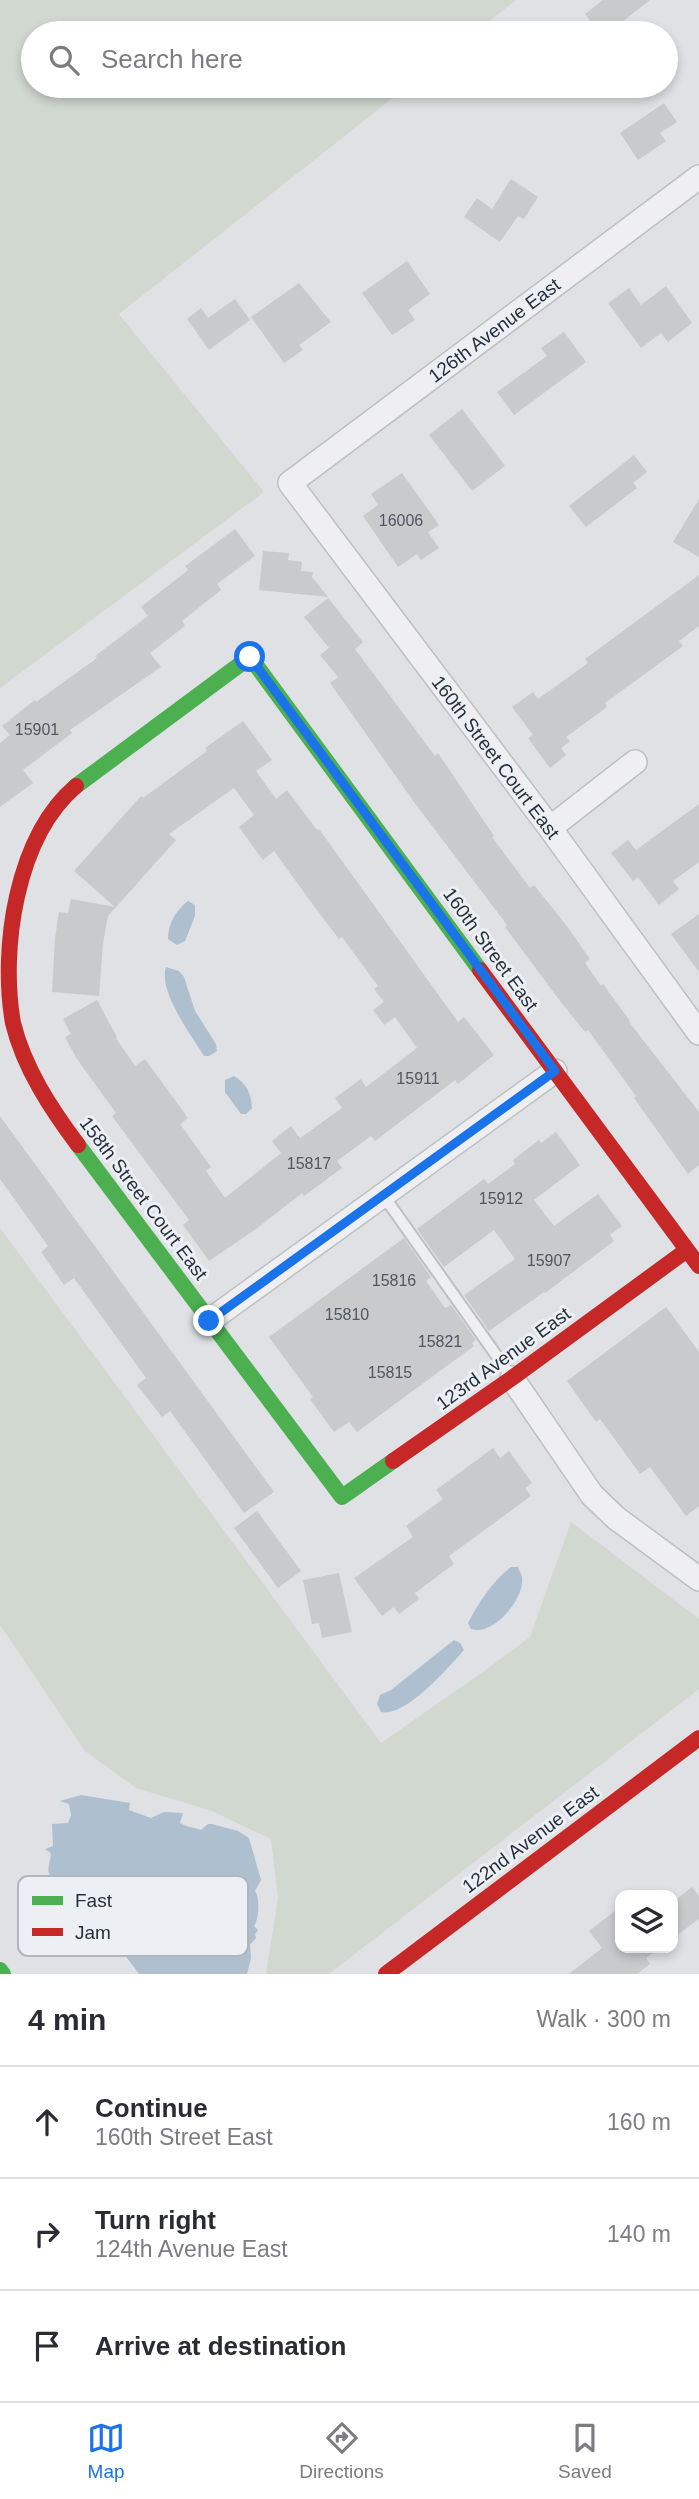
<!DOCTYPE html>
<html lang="en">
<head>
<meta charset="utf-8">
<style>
  :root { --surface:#fff; --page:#f2f2f3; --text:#2b2b33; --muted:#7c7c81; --line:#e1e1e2; --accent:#1a73e8 }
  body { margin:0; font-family:Helvetica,sans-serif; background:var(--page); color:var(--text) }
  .controls { position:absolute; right:21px; bottom:21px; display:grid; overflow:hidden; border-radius:14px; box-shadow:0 4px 10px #0003 }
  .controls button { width:63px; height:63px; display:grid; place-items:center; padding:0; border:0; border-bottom:2px solid var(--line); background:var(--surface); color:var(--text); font:35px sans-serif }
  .stop { position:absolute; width:21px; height:21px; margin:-16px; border:5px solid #1a73e8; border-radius:50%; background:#fff }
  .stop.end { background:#1a73e8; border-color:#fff; box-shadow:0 2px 7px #0008 }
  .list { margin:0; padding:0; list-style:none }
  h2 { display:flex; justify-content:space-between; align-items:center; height:91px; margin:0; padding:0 28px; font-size:30px }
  h2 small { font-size:23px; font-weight:400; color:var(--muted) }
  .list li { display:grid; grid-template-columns:46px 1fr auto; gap:21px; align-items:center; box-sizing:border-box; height:112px; padding:0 28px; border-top:2px solid var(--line) }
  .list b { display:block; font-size:26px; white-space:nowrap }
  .list p { margin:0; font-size:23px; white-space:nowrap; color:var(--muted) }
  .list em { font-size:23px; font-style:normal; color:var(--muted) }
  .icon { flex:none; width:38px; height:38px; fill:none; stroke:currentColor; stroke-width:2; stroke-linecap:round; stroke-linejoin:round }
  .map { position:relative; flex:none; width:699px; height:1974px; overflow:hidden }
  .search { position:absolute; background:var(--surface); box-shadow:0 4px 10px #0003; left:21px; right:21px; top:21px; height:77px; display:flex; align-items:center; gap:18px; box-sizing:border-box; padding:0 24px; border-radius:38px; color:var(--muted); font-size:26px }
  .sheet { height:427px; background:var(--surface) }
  nav { display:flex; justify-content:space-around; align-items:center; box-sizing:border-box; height:98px; border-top:2px solid var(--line); background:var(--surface); font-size:19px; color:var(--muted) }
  nav a { display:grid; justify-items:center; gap:4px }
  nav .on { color:var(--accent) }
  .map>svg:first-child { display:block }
  .green { fill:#d0d8d0 }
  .water { fill:#aebfcf }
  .building { fill:#c8cacc }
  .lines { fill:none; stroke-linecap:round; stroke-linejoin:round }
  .lane-casing { stroke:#bdbfc2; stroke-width:14 }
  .street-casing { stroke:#bdbfc2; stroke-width:26 }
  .lane { stroke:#efeff1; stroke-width:10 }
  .street { stroke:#efeff1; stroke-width:23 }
  .fast { stroke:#4caf50; stroke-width:16 }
  .jam { stroke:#c62828; stroke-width:16 }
  .route { stroke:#1a73e8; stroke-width:9 }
  .labels { text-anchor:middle; stroke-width:6; stroke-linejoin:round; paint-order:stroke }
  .number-label { font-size:16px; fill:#505761 }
  .street-label { font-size:19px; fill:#27303c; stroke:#ecf0f4 }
  .key { fill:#ecf0f4; stroke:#b1b6bd; stroke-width:2 }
  .key-label { font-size:19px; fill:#27303c }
</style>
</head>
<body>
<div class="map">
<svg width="699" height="1974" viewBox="0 0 699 1974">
  <rect width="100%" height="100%" fill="#dfe1e4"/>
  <path class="green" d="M0,0h516l-42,33h-441v53h375l-289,228 145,178 -264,196z
    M0,1228l381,515 102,-71 47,-35 41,-115 128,97v70l-370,285h-63l12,-76 -7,-59 -59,-28 -76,-23 -51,-37 -85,-126z"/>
  <path class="water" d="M188,901l7,4v11l-10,25 -8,4 -9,-6c0,-15 8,-29 20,-38z
    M166,967l13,4 5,6 11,34 21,33 1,7 -8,5h-5c-13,-21 -46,-65 -38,-89z
    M234,1076c13,8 17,17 18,32l-6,6h-5l-16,-22v-12z
    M511,1567h7c1,4 4,7 4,11 3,21 -30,59 -51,51l-3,-6c11,-21 24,-41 43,-56z
    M454,1640l6,3 4,7c-15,17 -59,68 -83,62l-4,-8 3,-9 11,-5z
    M81,1795l49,8 -1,7 22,8 13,-6 19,1 -3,10c6,4 14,4 21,7l7,-6h4l26,7 11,7 12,42 -6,11c5,7 4,28 -1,35l4,4 -3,4 1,4 -6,7 1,13 -4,16h-108c-22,-32 -35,-41 -72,-52l5,-7 -6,-10h-4l-6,-17 2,-6c-15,-6 -8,-17 -7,-29l-6,-4 8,-3 -1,-22 16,-1 3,-8 -2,-11 -9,-3z"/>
  <path class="building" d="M603,0h47l-42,33h-8l-15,-19z
    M664,103l13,19 -17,11 6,8 -28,19 -18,-27z
    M511,179l27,18 -14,22 -6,-3 -18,26 -36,-25 13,-19 15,11z
    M407,261l23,33 -22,16 7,10 -23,15 -30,-42z
    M299,283l32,39 -32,23 4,5 -19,13 -33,-46z
    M666,286l26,37 -24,19 -7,-9 -20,15 -33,-45 21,-15 12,17z
    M235,299l15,21 -41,30 -22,-31 14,-11 7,10z
    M564,332l22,30 -72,53 -17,-23 50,-36 -6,-8z
    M462,409l43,57 -33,25 -43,-56z
    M634,455l13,17 -14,11 4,5 -51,39 -17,-21z
    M402,473l37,52 -11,7 11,16 -18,12 -4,-6 -19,13 -35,-51 15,-11 -7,-11z
    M699,499v58l-26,-15z
    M235,529l20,27 -38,28 4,6 -39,31 3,5 -35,27 11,14 -91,63 2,3 -49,37 10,13 -33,24v-64l10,-8 -8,-9 33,-26 1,2 61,-44 -2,-2 53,-40 -7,-9 47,-37 -3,-4z
    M263,551l26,2 -1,7 14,2 -1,9 12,1 -1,5 16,20 -69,-7z
    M699,575v51l-20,15 4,5 -78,57 2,4 -41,30 4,4 -9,7 5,7 -16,13 -22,-30 5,-3 -21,-28 21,-15 5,7 50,-36 -3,-4z
    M328,598l35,44 -8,7 80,107 3,-3 56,83 -2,1 38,51 4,-3 32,40 24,34 -5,4 16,23 2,-2 27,37 -1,1 70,90v53l-11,9 -54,-76 2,-2 -48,-66 -3,2 -25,-31 -55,-74 2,-2 -93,-123 -84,-119 8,-6 -18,-22 9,-7 -25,-31z
    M243,721l29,39 -16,11 20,28 11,-9 30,40 2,-1 139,193 6,-5 30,38 -36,29 -3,-4 -80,61 -4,-5 -34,25 5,7 -38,28 -2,-3 -46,36 -47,32 -26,-36 6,-5 -77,-104 4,-3 -39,-54 -12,-22 6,-3 -8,-15 34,-19 20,37 -1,1 19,28 10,-7 43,59 -8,6 31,43 -5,4 19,27 56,-45 -9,-12 19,-15 9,12 42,-30 -7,-10 26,-19 5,8 51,-39 -22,-31 -11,8 -11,-15 11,-8 -10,-13 4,-3 -36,-49 -3,2 -28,-37 -37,-51 -11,9 -24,-33 15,-12 -20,-27 -65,46 7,6 -68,76 -5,27 -4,53 -47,-4 3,-54 4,-26 9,1 3,-14 44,8 -41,-36 67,-75 2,2 64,-47 -2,-3z
    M699,804v58l-26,19 6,8 -20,16 -21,-28 -5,4 -22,-28 17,-13 8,10z
    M699,914v58l-28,-38z
    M0,1116l274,376 -30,21 -74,-102 -8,6 -25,-32 9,-7 -72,-100 -10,7 -23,-33 7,-6 -48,-67z
    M556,1132l24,33 -46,35 20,26 44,-32 24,32 -12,9 4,6 -69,52 -1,-1 -55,39 -25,-36 51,-36 -21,-29 -50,37 -27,-38 67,-50 4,5 27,-20 -2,-4 26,-20 2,3z
    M404,1238l27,39 -5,4 19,27 6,-3 25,35 -4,3 2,3 -117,86 -8,-10 -15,10 -24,-33 3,-2 -44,-60z
    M666,1307l33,45v154l-13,10 -36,-49 -10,7 -40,-55 -4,3 -29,-41z
    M493,1448l7,10 9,-7 23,32 -7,5 6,8 -82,60 5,8 -39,29 4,6 -20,15 -5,-7 -12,9 -28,-38 59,-41 -7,-11 37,-27 -7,-9z
    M257,1511l44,60 -23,17 -44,-60z
    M339,1573l13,59 -30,6 -3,-15 -7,1 -9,-44z
    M692,1887l7,9v23l-26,19v-36z
    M620,1907v41h40l-14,10 4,6 -13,10h-68l33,-26 -13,-17z"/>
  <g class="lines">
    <g class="lane-casing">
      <path id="lane" d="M383,1195l128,181"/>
    </g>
    <g class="street-casing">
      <path id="street" d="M699,177l-409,306 260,345 149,205
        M550,828l85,-66
        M209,1321l346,-250
        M512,1378l80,117 24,23 83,61"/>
    </g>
    <use href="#lane" class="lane"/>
    <use href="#street" class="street"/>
    <path class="fast" d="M76,786l174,-129 230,313
      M78,1145l264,352 51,-36
      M0,1970l3,4"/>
    <path class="jam" d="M76,786c-60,51 -76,163 -63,237 11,45 38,86 65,122
      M480,970l219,296
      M393,1461l119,-83 175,-128
      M386,1974l313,-236"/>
  </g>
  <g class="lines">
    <path class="route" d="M209,1321l346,-250 -305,-414"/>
  </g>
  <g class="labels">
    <g class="number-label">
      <text x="401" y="526">16006</text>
      <text x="37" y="735">15901</text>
      <text x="418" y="1084">15911</text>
      <text x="309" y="1169">15817</text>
      <text x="501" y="1204">15912</text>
      <text x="549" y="1266">15907</text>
      <text x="394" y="1286">15816</text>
      <text x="347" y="1320">15810</text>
      <text x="440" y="1347">15821</text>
      <text x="390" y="1378">15815</text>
    </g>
    <g class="street-label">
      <text transform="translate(494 330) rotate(-37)" y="7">126th Avenue East</text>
      <text transform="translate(496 757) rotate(53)" y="7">160th Street Court East</text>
      <text transform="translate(491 949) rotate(54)" y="7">160th Street East</text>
      <text transform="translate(144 1198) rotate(53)" y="7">158th Street Court East</text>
      <text transform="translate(503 1358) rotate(-36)" y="7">123rd Avenue East</text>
      <text transform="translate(530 1839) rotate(-37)" y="7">122nd Avenue East</text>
    </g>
  </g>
  <rect x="18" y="1876" width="230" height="80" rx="10" class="key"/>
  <rect x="32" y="1896" width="31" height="9" fill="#4caf50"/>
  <rect x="32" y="1928" width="31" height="8" fill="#c62828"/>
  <g class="key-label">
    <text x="75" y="1907">Fast</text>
    <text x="75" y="1939">Jam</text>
  </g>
</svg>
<div class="controls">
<button><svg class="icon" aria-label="layers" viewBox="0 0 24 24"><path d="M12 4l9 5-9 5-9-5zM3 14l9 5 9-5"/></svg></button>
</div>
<div class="stop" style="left:250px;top:657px"></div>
<div class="stop end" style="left:209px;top:1321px"></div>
<div class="search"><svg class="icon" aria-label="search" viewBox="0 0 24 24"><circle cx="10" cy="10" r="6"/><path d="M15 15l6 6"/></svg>Search here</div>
</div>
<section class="sheet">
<h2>4 min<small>Walk · 300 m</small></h2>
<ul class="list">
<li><svg class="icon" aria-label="ahead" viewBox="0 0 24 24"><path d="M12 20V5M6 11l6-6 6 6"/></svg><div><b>Continue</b><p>160th Street East</p></div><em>160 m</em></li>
<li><svg class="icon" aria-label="right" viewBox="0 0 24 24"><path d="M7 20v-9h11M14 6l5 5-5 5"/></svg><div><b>Turn right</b><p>124th Avenue East</p></div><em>140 m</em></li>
<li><svg class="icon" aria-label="arrive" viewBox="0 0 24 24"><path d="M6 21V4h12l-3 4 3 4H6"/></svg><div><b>Arrive at destination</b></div></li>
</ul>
</section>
<nav>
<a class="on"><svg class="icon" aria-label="map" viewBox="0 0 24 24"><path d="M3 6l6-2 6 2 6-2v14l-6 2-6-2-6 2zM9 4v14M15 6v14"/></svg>Map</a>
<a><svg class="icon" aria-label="directions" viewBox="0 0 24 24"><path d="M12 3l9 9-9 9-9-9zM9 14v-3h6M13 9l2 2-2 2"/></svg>Directions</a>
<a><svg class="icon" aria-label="saved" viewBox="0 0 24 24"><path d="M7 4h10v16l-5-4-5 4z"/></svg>Saved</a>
</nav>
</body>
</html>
